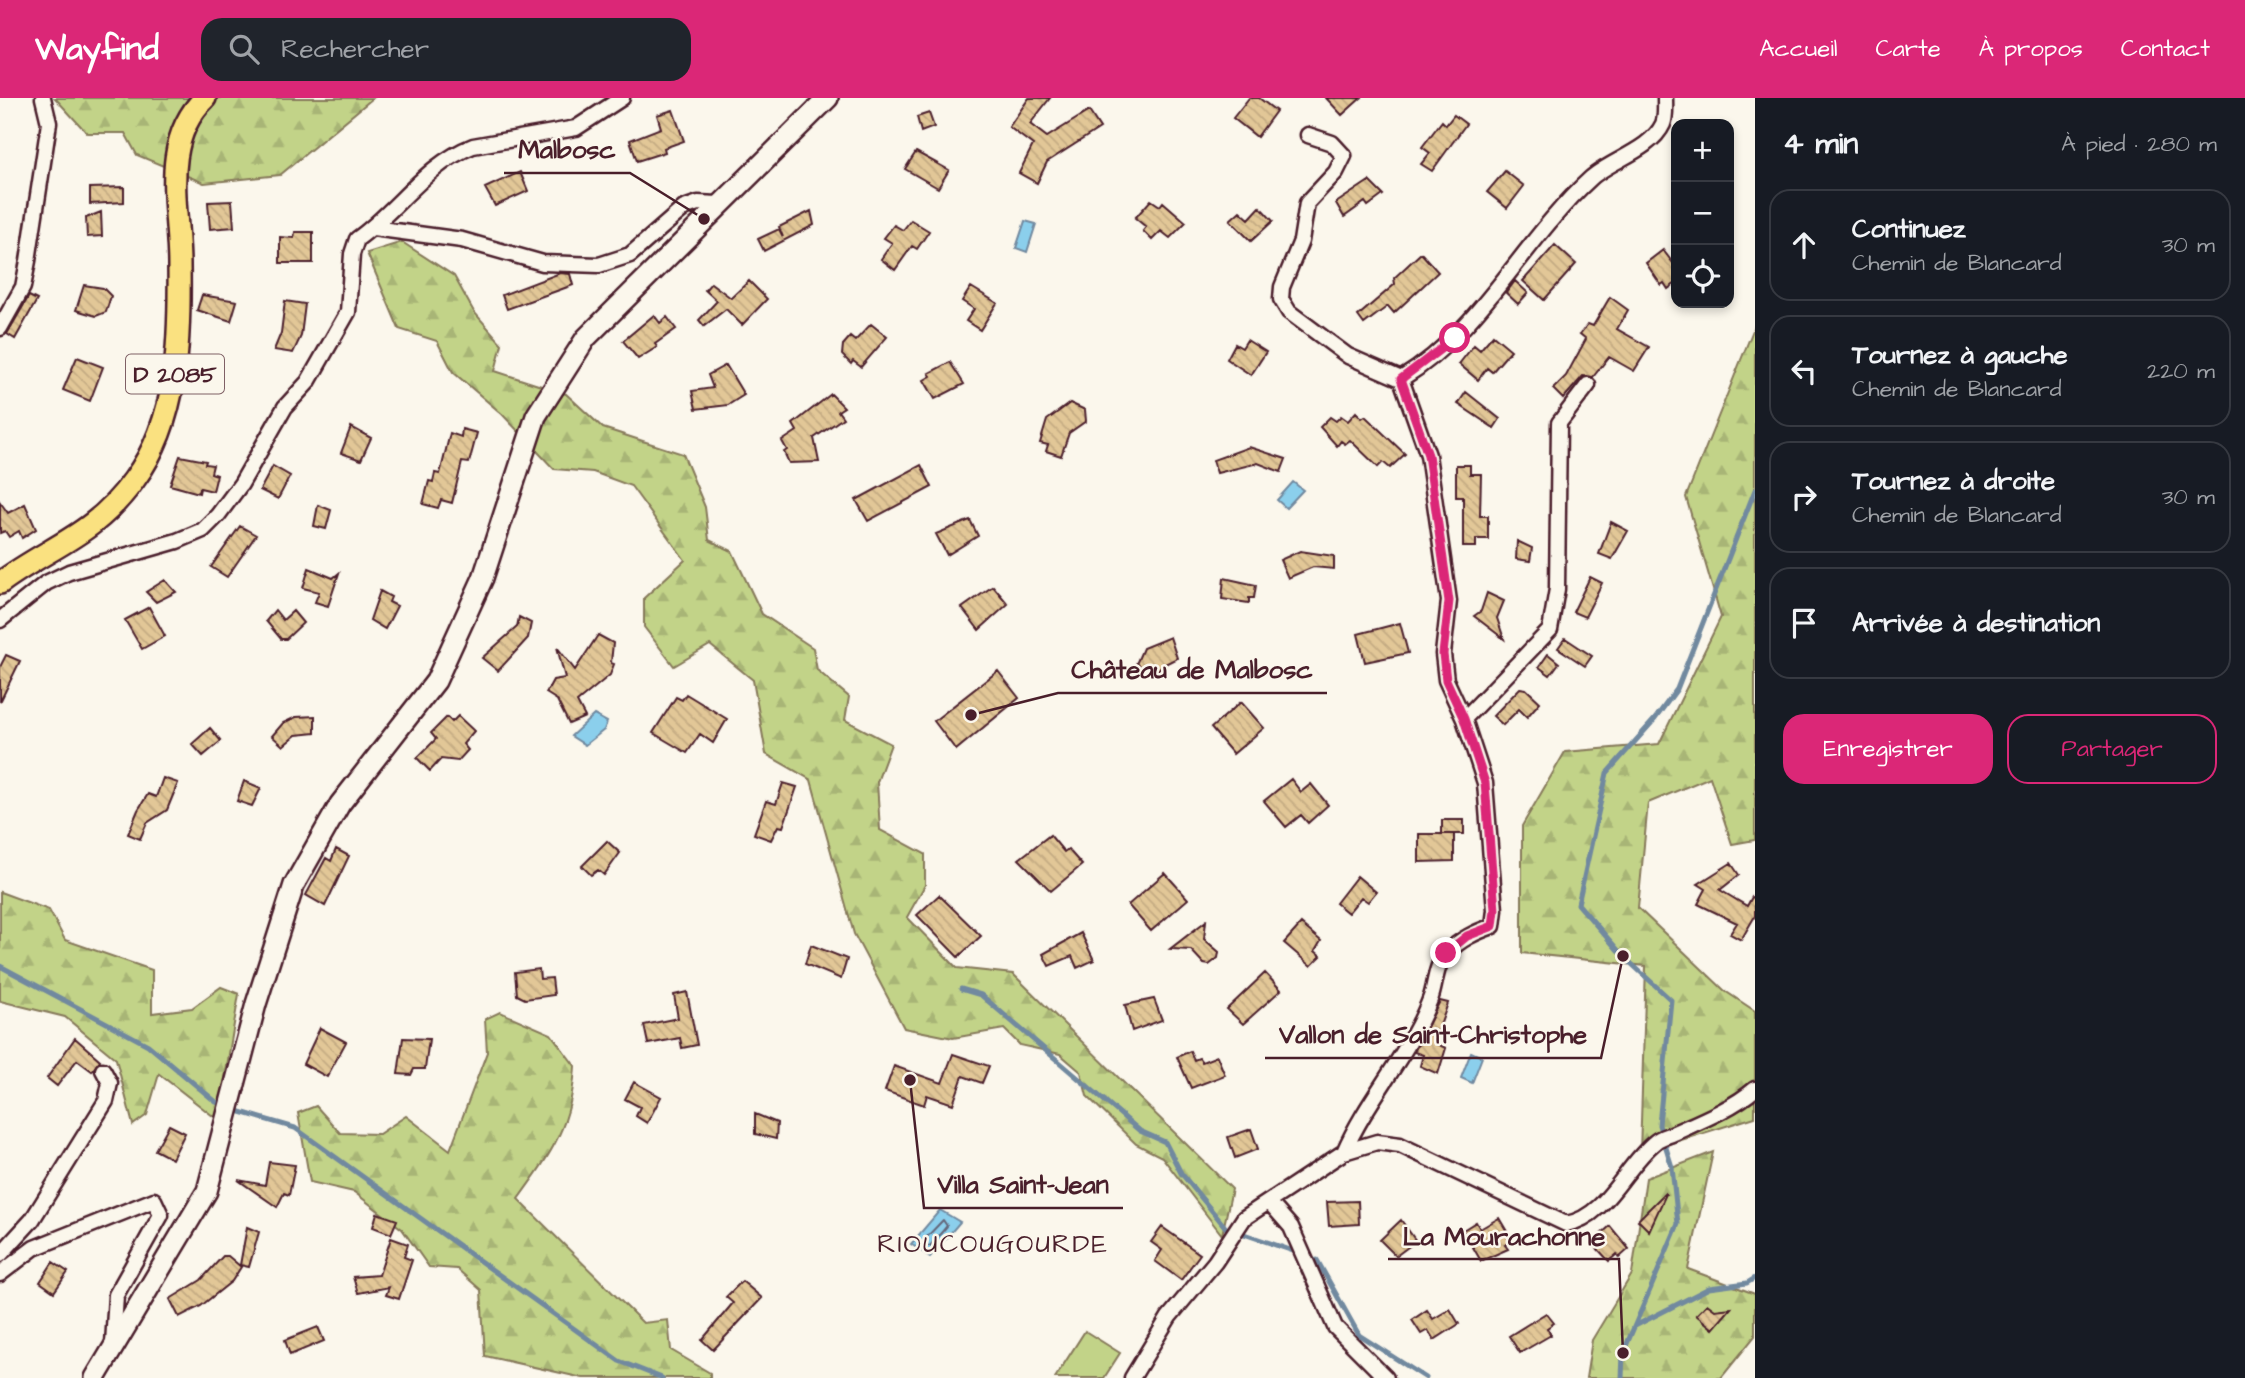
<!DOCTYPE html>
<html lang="fr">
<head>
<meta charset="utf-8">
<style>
  :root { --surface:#171b24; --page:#20242c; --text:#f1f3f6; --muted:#9ea1a6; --line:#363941; --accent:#db2777 }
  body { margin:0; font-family:"Architects Daughter",sans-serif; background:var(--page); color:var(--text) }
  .controls { position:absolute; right:21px; top:21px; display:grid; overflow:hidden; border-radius:14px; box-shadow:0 4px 10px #0003 }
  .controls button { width:63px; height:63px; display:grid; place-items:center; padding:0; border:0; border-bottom:2px solid var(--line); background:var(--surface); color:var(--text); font:35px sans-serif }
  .stop { position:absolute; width:21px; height:21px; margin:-16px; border:5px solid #db2777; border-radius:50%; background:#fff }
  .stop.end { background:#db2777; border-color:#fff; box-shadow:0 2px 7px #0008 }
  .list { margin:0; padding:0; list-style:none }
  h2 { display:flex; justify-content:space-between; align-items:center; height:91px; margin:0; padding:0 28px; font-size:30px }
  h2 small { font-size:23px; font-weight:400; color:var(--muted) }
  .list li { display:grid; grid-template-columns:46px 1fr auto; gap:21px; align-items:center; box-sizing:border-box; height:112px; margin:0 14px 14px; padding:0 14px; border:2px solid var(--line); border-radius:21px }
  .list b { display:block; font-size:26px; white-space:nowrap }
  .list p { margin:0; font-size:23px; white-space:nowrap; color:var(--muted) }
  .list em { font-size:23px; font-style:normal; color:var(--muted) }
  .actions { display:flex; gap:14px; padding:21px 28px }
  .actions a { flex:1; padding:16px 0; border:2px solid var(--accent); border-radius:21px; text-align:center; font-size:24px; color:var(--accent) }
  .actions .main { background:var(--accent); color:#fff }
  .icon { flex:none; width:38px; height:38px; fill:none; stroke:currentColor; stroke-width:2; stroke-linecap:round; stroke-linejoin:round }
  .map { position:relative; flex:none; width:1755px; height:1280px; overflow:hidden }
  header { display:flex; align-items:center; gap:42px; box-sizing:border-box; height:98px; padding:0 35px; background:var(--accent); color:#fff }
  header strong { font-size:33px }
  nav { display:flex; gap:38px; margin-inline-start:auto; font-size:24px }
  .search { width:490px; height:63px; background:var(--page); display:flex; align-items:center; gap:18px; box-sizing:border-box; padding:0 24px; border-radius:21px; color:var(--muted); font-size:26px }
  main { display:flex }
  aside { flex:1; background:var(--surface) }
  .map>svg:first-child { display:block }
  .forest { fill:url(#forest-firs); stroke:#86795a; stroke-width:2 }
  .garden { fill:#c2d388; stroke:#86795a; stroke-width:2 }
  .water { fill:#8bcfec; stroke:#71899f; stroke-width:2 }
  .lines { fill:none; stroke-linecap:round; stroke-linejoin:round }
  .shore { stroke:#646578; stroke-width:2 }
  .stream { stroke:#71899f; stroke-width:5 }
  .building { fill:url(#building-back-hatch); stroke:#4a1f2b; stroke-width:2 }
  .minor-casing { stroke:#4a1f2b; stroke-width:19 }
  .secondary-casing { stroke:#4a1f2b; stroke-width:24 }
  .primary-casing { stroke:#4a1f2b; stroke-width:26 }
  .minor { stroke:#fbf7ec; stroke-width:14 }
  .secondary { stroke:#fbf7ec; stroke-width:19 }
  .primary { stroke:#fae180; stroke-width:21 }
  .route { stroke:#db2777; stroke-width:9 }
  .labels { text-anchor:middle; stroke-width:5; stroke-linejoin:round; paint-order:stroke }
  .shield { fill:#fbf7ec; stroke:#7f6065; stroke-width:2 }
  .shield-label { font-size:23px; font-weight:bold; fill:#4a1f2b }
  .neighbourhood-label { font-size:26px; letter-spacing:2px; fill:#4a1f2b; stroke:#fbf7ec }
  .leader { fill:none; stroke:#4a1f2b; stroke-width:2.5 }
  .callout-dot { fill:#4a1f2b; stroke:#fbf7ec; stroke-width:2.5 }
  .callout-label { font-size:26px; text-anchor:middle; font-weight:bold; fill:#4a1f2b; stroke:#fbf7ec; stroke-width:5; stroke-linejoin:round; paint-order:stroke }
</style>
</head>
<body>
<header>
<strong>Wayfind</strong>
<div class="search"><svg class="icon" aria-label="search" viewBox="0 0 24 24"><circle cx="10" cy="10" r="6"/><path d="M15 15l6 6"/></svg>Rechercher</div>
<nav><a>Accueil</a><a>Carte</a><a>À propos</a><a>Contact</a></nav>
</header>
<main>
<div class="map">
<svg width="1755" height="1280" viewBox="0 0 1755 1280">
  <defs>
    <pattern id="forest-firs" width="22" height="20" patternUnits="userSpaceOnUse" patternTransform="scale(1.75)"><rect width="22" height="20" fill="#c2d388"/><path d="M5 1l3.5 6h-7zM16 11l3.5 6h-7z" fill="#a8b576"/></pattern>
    <pattern id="building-back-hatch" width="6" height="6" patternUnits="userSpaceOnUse" patternTransform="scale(1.75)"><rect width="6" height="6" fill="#e2c797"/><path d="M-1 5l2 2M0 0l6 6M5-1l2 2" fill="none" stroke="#c3aa82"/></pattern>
  </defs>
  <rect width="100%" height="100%" fill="#fbf7ec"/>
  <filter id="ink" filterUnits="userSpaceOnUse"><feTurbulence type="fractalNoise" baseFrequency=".0143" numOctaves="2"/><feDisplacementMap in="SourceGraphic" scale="14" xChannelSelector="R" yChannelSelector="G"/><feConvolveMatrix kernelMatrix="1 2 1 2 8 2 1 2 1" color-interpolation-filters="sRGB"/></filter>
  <g filter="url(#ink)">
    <path class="forest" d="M55,0h318l-93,77 -76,8 -67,-28 -12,-22h-38z
      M402,144l52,34 20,36 28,32 -7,27 71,23 37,34 80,26 22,53 4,33 23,11 30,63 51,34 4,22 32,27 -4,23 46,24 -14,38 3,48 45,24v31l-18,32 50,51 56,6 219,215 -10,46 -60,-78 -26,-13 -49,-48 -6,-24 -21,-18 -40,-9 -16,-16 -51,9 -49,-10 -50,-94 -43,-154 -45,-26 -13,-74 -43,-35 -36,21 -30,-39v-29l41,-38 -54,-74 -38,-14 -39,-3 -52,-55 -49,-42 -16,-31 -38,-12 -32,-76z
      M1755,227v515l-23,4 -22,-67 -62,26 -10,105 87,83 30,20v106l-115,36 6,-187 -124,-13v-127l43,-74 94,-8 62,-127 -35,-120z
      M0,794l49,18 16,30 87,30v43l40,-5 29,-21 18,7 -21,126 -59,-46 -12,41 -14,10 -17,-66 -51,-42 -65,-16z
      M500,914l51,22 24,32c-3,59 -23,86 -57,133l125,124 25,-3 3,30 39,23v5h-127l-98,-22 -4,-66 -24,-21 -28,-2 -27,-38 -48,-37 -44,-10 -12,-69 18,-7 24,27 39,1 27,-18 44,34 37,-98 -2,-33z
      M1713,1054l-25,117 67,25v42l-34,42h-135l6,-38 40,-66 14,-96z"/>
    <path class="garden" d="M1085,1233l35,22 -16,25h-49z"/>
    <path class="water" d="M1025,123l11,3 -9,28 -11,-4z
      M1293,384l10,8 -17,18 -9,-8z
      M594,617l13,7 -3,8 -19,15 -14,-9z
      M1471,954l11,5 -10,26 -11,-5z
      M940,1112l20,12 -30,35 -19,-13z"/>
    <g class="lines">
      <path class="shore" d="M943,1122l4,6 -17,20 -6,-1v-5z"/>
      <path class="stream" d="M0,868l148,79 68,57 9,4
        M961,891l20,6 159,136 25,11 16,31 45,55
        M234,1012l61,18 324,233 43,17
        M1244,1136l52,18
        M1317,1162l42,75 67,43
        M1635,1228l74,-38 38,-5 8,-5
        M1622,1280l1,-25 55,-129 -6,-57 -13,-42 12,-125 -48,-44 -45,-52 29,-131 48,-54 22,-30 78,-199"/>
    </g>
    <path class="building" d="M1029,0h21l-20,26 17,13 42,-26 11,17 -53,34 -10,21 -18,-10 14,-28 -24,-18z
      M1249,0h10l17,13 -19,26 -24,-19z
      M1326,0h35l-19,17z
      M673,12l11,31 -20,7 1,4 -28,9 -7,-21 31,-12 -4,-13z
      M929,15l5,14 -13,5 -4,-15z
      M1454,17l12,9 -34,47 -11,-7 9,-11 -8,-6 20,-26 4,4z
      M916,54l33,18 -11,18 -33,-19z
      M1505,73l19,15 -17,22 -20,-16z
      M520,74l8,19 -33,15 -10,-18z
      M1369,83l14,14 -15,11 -3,-4 -21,15 -8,-14z
      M124,89v15l-34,2v-16z
      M1151,102l9,6 3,-4 23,20 -16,16 -9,-7 -9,9 -9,-9 3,-4 -11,-9z
      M232,103l2,26 -24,2 -2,-27z
      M1260,109l13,14 -22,20 -21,-21 10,-9 9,8z
      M811,113l3,14 -50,26 -6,-12 21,-10 4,8 -4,-10z
      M101,114l1,24 -15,1 -1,-19z
      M911,122l18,11 -12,18 -5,-3 -17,24 -14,-11 11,-16 -8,-5 10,-13 9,5z
      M295,134h18v31h-33v-26l14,1z
      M1555,147l21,19 -32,36 -21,-19z
      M1663,152l13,17v16l-8,6 -4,-6 -3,2 -15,-22z
      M1421,155l17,19 -44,41 -6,-7 -24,18 -6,-8 37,-32 -1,-6z
      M560,175l10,1 3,11 -66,24 -5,-14z
      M749,183l18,18 -25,26 -16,-16 -22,17 -5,-6 18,-19 -12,-11 6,-7 20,15z
      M1515,183l13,12 -10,11 -12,-11z
      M84,187l19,3 8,8 -5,16 -10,4 -20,-6z
      M971,189l26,16 -17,27 -14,-9 8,-12 -12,-8z
      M202,197l35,6 -6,20 -34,-11z
      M29,198l8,4 -22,39 -8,-5z
      M1610,199l18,13 -11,19 32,18 -15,24 -25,-14 -16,20 -10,-1 -20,23 -10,-10 13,-13 20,-37 -6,-5 8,-10 5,2z
      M285,203l20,3 -4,32 -8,17 -19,-3 7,-17z
      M654,217l6,8 7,-6 9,12 -21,15 2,3 -19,12 -15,-18z
      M871,226l16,13 -26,30 -8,-6 -2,3 -9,-9 1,-10 7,-8 5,4z
      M1493,237l18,15 -19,22 -5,-4 -9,12 -19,-16 15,-19 6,5z
      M1247,242l19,12 -15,23 -24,-16 8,-15 7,4z
      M77,259l26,10 -13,34 -27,-11z
      M950,264l14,22 -29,15 -11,-19 7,-4 -2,-3z
      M726,267l18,30 -16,10 -32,4 -4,-18 21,-3 -5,-13z
      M1466,294l34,27 -6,9 -36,-24z
      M831,296l13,13 -6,4 5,7 -29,20 5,24 -30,1 -5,-11 3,-2 -5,-9 15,-10 -4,-7z
      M1070,305l15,7 1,11 -17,12 -8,23 -15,-5 2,-6 -8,-2 7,-23z
      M1356,314l6,6 3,-2 40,38 -15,14 -7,-6 -5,5 -28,-27 -5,4 -4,-3 -4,5 -17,-19 10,-10 6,4 5,-5 7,5z
      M351,329l20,11 -10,22 -20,-7z
      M462,331l15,4 -8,30 -7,-1 -10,41 -11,-3 -3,8 -15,-4 6,-23 4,1 2,-9 5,1 10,-41 11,4z
      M1249,349l37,12 -5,13 -23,-9 -41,10 -4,-13z
      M180,358l26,5 -1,3 8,1 -2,8 6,2 -4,16 -13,-3 -1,5 -29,-8z
      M921,367l11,22 -64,34 -12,-21z
      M1456,367h14v9h11l-1,42h8v23h-12v8h-13v-50h-7z
      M273,368l17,10 -12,23 -18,-9z
      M0,404l8,11 17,-9 11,25 -14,9 -3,-7 -10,6 -4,-6 -5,2z
      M318,407l13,5 -5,19 -12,-3z
      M970,422l8,16 -31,19 -11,-21z
      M1611,424l17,9 -16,28 -13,-5z
      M240,428l16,9 -29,42 -16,-10z
      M1517,443l15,7 -2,13 -14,-2z
      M1300,453l34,5v13l-21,-2 -25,11 -8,-18z
      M309,470l24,10 6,-5 -11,33 -13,-4 4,-10 -16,-4z
      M1590,479l12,6 -17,34 -12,-5z
      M1224,480l32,7 -2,13h-5v5l-27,-4z
      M165,482l11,12 -20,10 -10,-10z
      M993,488l15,18 -29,26 -17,-22z
      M380,493l11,6 -2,5 8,4 -12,23 -15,-9z
      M1487,495l17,8 -7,17 7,21 -30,-23 7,-5z
      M149,509l16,29 -23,13 -17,-29z
      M275,512l8,10 10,-9 10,12 -17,16h-5l-15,-18z
      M519,519l12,6 -3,15 -30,33 -16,-13 35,-31z
      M1400,525l8,30 -43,9 -7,-28z
      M598,537l15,8 -2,20 3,1 -4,11 -33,27 8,15 -16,7 -12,-24 -11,-7 7,-13 12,-2 -8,-31 18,23z
      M1170,539l7,21 -16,8 -5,7 -20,-9 7,-16z
      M1565,540l27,18 -7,10 -27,-18z
      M1548,556l11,9 -9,12 -11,-8z
      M6,557l14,6 -20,41v-35z
      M998,573l21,27 -63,52 -22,-29z
      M1520,590l6,1 14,13 -13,15 -8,-8 -16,16 -10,-9z
      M686,596l41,25 -14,24 -13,-9 -13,19 -34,-20 23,-36 6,3z
      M1241,604l23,26 -31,26 -22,-26z
      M315,618v17l-19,2 -13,11 -11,-10 11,-13 13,-6z
      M458,618l16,15 -11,13 5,6 -10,11 -17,-2 -11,12 -13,-13 19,-19 -5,-6 16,-16 5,5z
      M210,630l11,13 -18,15 -11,-12z
      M163,680l15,5 -11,27 -20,13 -7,16 -12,-5 10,-24 10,-16 8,3z
      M1291,681l10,13 10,-8 17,21 -20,18 -7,-8 -15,12 -22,-26z
      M244,683l17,7 -9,18 -15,-5z
      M783,685l14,4 -14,40 -5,-1 -7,14 -17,-6 12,-33 10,3z
      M1442,722h22v14h-22z
      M1419,736h35v27l-35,1z
      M1050,737l14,17 4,-3 14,16 -31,26 -32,-32z
      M607,743l13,12 -16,22 -6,-5 -7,5 -9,-9z
      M336,751l13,7 -24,50 -19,-11 20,-37 5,3z
      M1731,765l8,12 -19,15 27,16 5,-9 3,1v18l-14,24 -11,-6 7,-11 -39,-19 8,-15 -8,-5z
      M1165,775l23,26 -37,32 -23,-26z
      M1357,778l19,16 -8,10 -7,-5 -13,16 -12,-10z
      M939,797l42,41 -23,21 -41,-42z
      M1206,823l-2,18 15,13 -1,6 -9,7 -5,-1 -13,-14 -21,-1z
      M1301,826l20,17 -6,10 6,5 -10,10 -27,-23z
      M1081,835l13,27 -17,8 -5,-12 -23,10 -6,-12z
      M811,847l36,14 -6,20 -36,-15z
      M539,871l1,10 12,-1 2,17 -29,4 -8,-4 -2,-23z
      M1265,875l16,17 -38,34 -16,-15z
      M687,894l10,53 -15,3 -2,-10 -32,6 -4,-19 34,-7 -4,-23z
      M1154,901l8,21 -30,11 -7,-26z
      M1440,903l8,2 -14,40 12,5 -8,26 -18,-8 3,-11 -9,-3z
      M320,930l26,14 -19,35 -24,-13z
      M75,940l25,22 -8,11 -15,-11 -20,26 -10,-8z
      M403,940l26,1 -4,30h-11l-3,6 -13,-1z
      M1190,953l4,9 5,-2 3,4 15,-6 8,19 -34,13 -14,-31z
      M953,956l36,12 -7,17 -19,-7 -10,28 -26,-9 -3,10 -39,-14 9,-25 48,17z
      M634,984l27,15 -14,26 -11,-7 4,-9 -15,-8z
      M755,1016l22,9 -1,16 -21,-5z
      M169,1027l16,8 -13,26 -17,-9z
      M1251,1031l7,20 -23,9 -7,-21z
      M269,1064l26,3 -6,30 -5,-2 -7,14 -39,-27 27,5z
      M1665,1095l1,1 -17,37 -11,-11z
      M1358,1103l1,23 -30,2 -2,-24z
      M377,1115l20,7 -6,14 -18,-7z
      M1499,1120l13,22 -7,5 3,4 -27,12 -18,-31 13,-8 4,7z
      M1401,1122l15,21 -20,15 -16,-16z
      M1610,1128l19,23 -10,9 -2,-4 -8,7 -14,-15 7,-6 -3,-4z
      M247,1129l12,5 -10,35 -9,-2z
      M1162,1129l38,27 -19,26 -26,-19 7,-11 -11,-8z
      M391,1140l17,6 -4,13 8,3 -13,39 -13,-4 3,-8 -31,6 -5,-16 26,-2z
      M223,1158h5l13,11 -9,14 -31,25 -22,11 -9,-18 31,-19z
      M53,1164l15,10 -14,20 -14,-10z
      M742,1183l20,17 -49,52 -11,-10 31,-37 -7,-6z
      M1707,1206l8,6 16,-2 -18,21 -17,-14z
      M1450,1211l9,15 -25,16 -6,-10 -7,4 -9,-14 15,-10 6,9z
      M1546,1215l8,10 -7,5 4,7 -31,18 -11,-17z
      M318,1229l6,14 -34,14 -5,-15z"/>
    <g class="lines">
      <g class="minor-casing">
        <path id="minor" d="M1308,37l24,8 12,13 -8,16 -29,31 -6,38 -19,46 -1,12 8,13 59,44 53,23
          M373,130l89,12 81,23 56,2 31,-10 54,-47 14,-5 20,1
          M0,230l23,-41 5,-26 21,-138 -6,-25
          M0,522l46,-37 23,-11 108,-31 26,-11 15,-15 23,-31 44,-77 23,-25 40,-70 4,-58 5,-15c40,-28 69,-75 116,-93l103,-18 46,-30
          M1464,621l86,-89 7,-41 2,-166 29,-38
          M1344,1054c24,-55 66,-98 87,-155 5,-15 4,-31 16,-44 13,-14 29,-21 46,-27l2,-16 -10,-127 -21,-64 -18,-39 -3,-26 6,-53 -21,-146 -27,-76c80,-48 122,-139 190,-201 20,-18 60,-28 72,-54 3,-7 2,-18 2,-26
          M1270,1105l21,24 44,100 51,51
          M0,1157l32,-35 74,-119 4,-18 -7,-13
          M0,1176l34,-26 120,-48 7,15 -45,80 -3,49
          M1132,1280l37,-61 46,-55 29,-44 100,-66 33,-10 23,3 166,79c41,-7 58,-57 89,-82 5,-5 13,-6 19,-9 27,-12 59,-25 81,-44"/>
      </g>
      <g class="secondary-casing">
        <path id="secondary" d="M95,1280l112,-187 49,-187 38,-119 46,-81 96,-123 47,-103 53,-162 50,-78 242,-240"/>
      </g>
      <g class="primary-casing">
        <path id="primary" d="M0,485c51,-38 93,-46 134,-103 45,-61 46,-141 45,-215 0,-56 -20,-123 26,-167"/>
      </g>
      <use href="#minor" class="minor"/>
      <use href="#secondary" class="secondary"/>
      <use href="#primary" class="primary"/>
    </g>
  </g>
  <g class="lines" filter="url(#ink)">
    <path class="route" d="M1446,855l21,-17 26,-10 2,-16 -10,-127 -21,-64 -18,-39 -3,-26 6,-53 -21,-146 -27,-76 54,-41"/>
  </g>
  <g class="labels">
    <rect class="shield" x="126" y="256.5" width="98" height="39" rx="5"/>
    <g class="shield-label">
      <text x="175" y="284">D 2085</text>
    </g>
    <g class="neighbourhood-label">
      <text x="993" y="1154">RIOUCOUGOURDE</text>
    </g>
  </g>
  <path class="leader" d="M704 121L630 75H504M971 617L1058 595H1327M1623 858L1601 960H1265M910 982L924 1110H1123M1623 1255L1619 1161H1388"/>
  <g class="callout-dot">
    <circle cx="704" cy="121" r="7"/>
    <circle cx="971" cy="617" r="7"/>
    <circle cx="1623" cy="858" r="7"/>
    <circle cx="910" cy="982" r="7"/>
    <circle cx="1623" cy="1255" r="7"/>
  </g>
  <g class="callout-label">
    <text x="567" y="60">Malbosc</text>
    <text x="1192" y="580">Château de Malbosc</text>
    <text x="1433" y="945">Vallon de Saint-Christophe</text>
    <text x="1023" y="1095">Villa Saint-Jean</text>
    <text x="1504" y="1147">La Mourachonne</text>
  </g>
</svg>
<div class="controls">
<button>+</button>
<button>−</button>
<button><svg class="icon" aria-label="locate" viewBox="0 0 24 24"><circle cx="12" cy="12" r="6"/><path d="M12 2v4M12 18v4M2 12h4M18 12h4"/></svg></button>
</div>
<div class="stop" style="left:1455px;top:240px"></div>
<div class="stop end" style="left:1446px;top:855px"></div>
</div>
<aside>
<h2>4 min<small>À pied · 280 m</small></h2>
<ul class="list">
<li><svg class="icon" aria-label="ahead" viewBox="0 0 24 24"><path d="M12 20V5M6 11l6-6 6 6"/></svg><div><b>Continuez</b><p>Chemin de Blancard</p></div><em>30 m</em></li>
<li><svg class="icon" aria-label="left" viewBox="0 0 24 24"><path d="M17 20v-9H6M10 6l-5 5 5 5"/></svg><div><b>Tournez à gauche</b><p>Chemin de Blancard</p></div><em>220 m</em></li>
<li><svg class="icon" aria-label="right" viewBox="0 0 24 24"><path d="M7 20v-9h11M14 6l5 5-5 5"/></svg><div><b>Tournez à droite</b><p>Chemin de Blancard</p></div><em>30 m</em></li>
<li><svg class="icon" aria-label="arrive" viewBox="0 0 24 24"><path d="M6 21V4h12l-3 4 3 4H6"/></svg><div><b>Arrivée à destination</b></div></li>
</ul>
<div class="actions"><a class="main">Enregistrer</a><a>Partager</a></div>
</aside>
</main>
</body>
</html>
